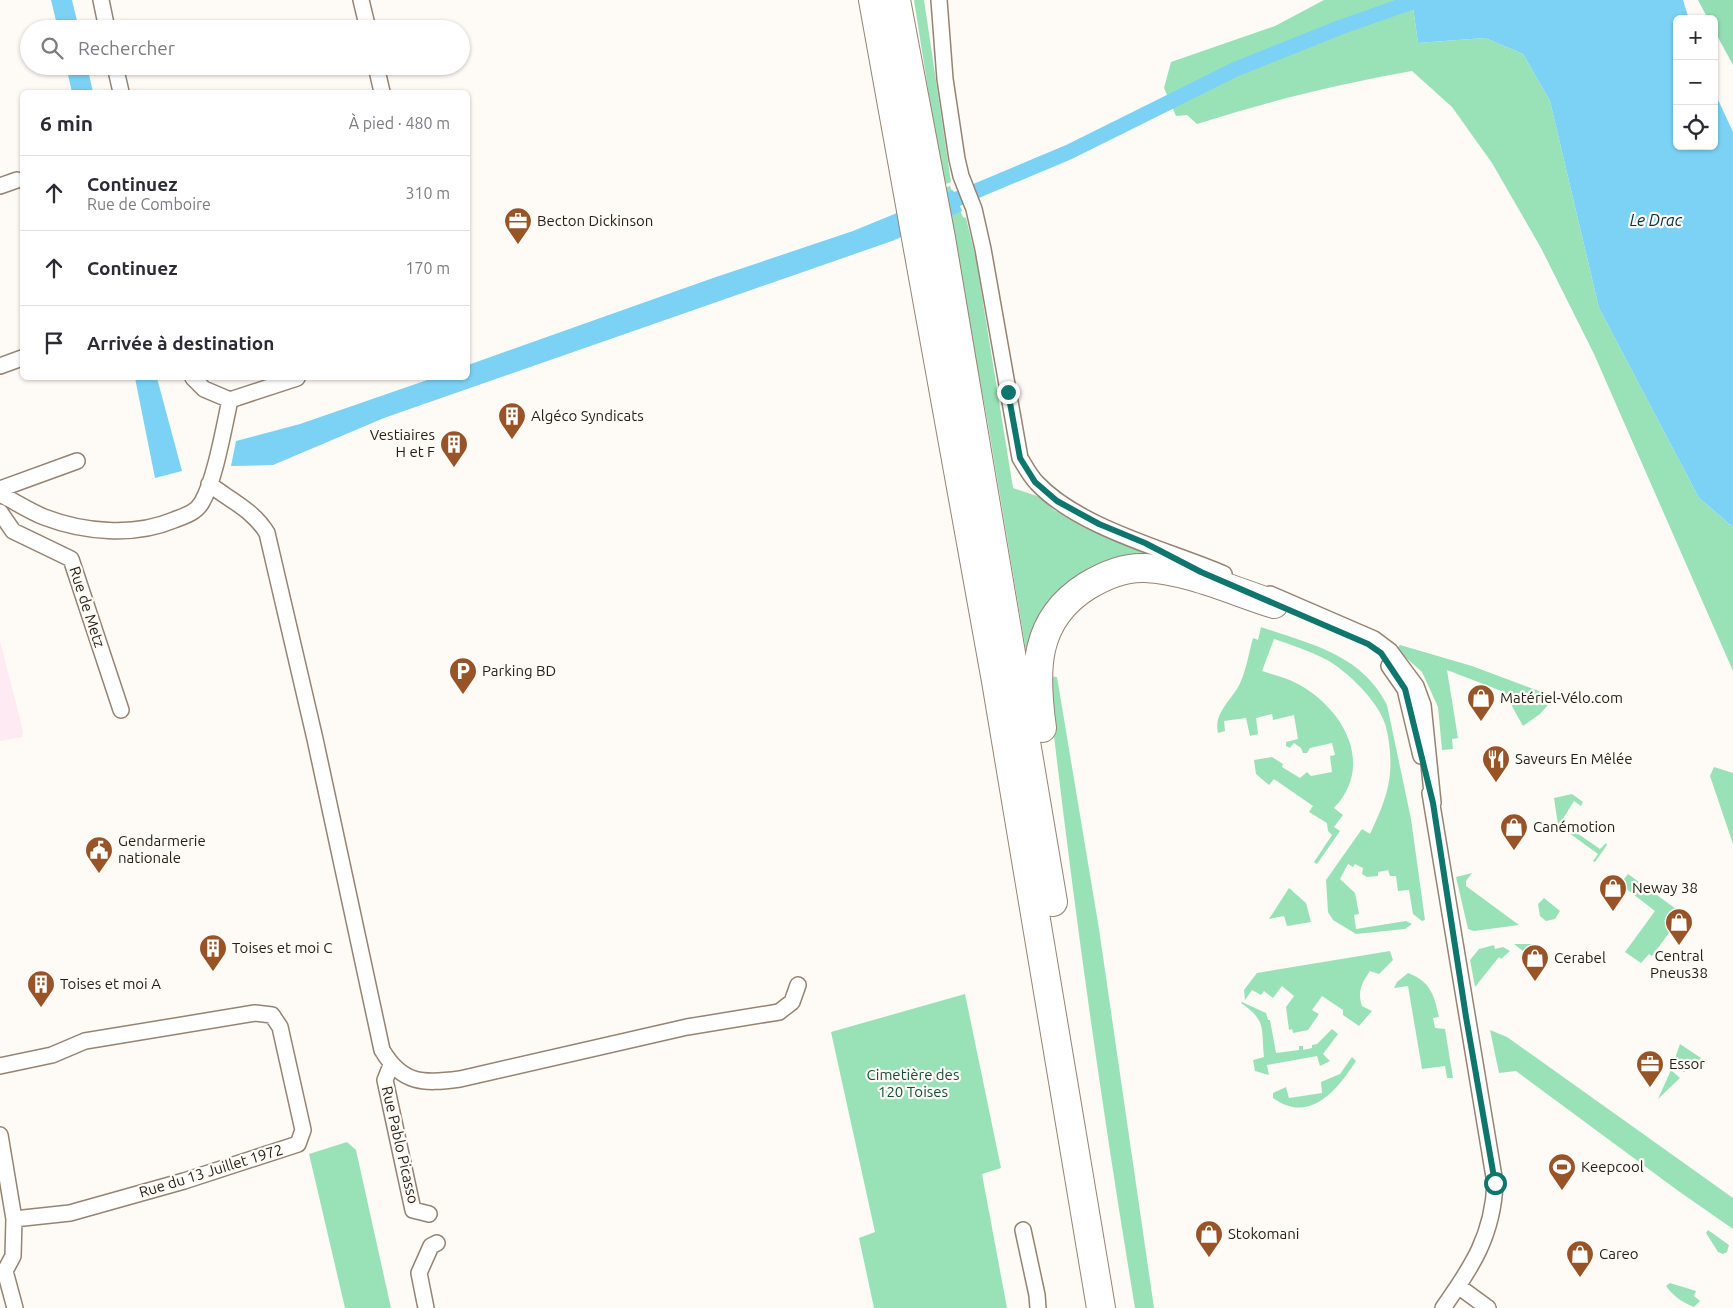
<!DOCTYPE html>
<html lang="fr">
<head>
<meta charset="utf-8">
<style>
  :root { --surface:#fff; --page:#f7f7f7; --text:#2b2b33; --muted:#7c7c81; --line:#e1e1e2 }
  body { margin:0; font-family:Ubuntu,sans-serif; background:var(--page); color:var(--text) }
  .controls { position:absolute; right:15px; top:15px; display:grid; overflow:hidden; border-radius:8px; box-shadow:0 1px 4px #0004 }
  .controls button { width:45px; height:45px; display:grid; place-items:center; padding:0; border:0; border-bottom:1px solid var(--line); background:var(--surface); color:var(--text); font:25px sans-serif }
  .stop { position:absolute; width:15px; height:15px; margin:-11px; border:4px solid #0f766e; border-radius:50%; background:#fff }
  .stop.end { background:#0f766e; border-color:#fff; box-shadow:0 1px 5px #0008 }
  .list { margin:0; padding:0; list-style:none }
  h2 { display:flex; justify-content:space-between; align-items:center; height:65px; margin:0; padding:0 20px; font-size:21px }
  h2 small { font-size:16px; font-weight:400; color:var(--muted) }
  .list li { display:grid; grid-template-columns:32px 1fr auto; gap:15px; align-items:center; box-sizing:border-box; height:75px; padding:0 20px; border-top:1px solid var(--line) }
  .list b { display:block; font-size:19px; white-space:nowrap }
  .list p { margin:0; font-size:16px; white-space:nowrap; color:var(--muted) }
  .list em { font-size:16px; font-style:normal; color:var(--muted) }
  .icon { flex:none; width:28px; height:28px; fill:none; stroke:currentColor; stroke-width:2; stroke-linecap:round; stroke-linejoin:round }
  .map { position:relative; flex:none; width:1733px; height:1308px; overflow:hidden }
  .search { position:absolute; background:var(--surface); box-shadow:0 1px 4px #0004; left:20px; top:20px; width:450px; height:55px; display:flex; align-items:center; gap:12px; box-sizing:border-box; padding:0 18px; border-radius:28px; color:var(--muted); font-size:19px }
  .panel { position:absolute; background:var(--surface); box-shadow:0 1px 4px #0004; left:20px; top:90px; width:450px; height:290px; border-radius:8px }
  .map>svg:first-child { display:block }
  .education { fill:#feeaf2 }
  .green { fill:#99e2b8 }
  .forest { fill:#93deb3 }
  .water { fill:#7cd2f4 }
  .lines { fill:none; stroke-linecap:round; stroke-linejoin:round }
  .canal { stroke:#7cd2f4; stroke-width:15 }
  .street-casing { stroke:#968372; stroke-width:18 }
  .highway-casing { stroke:#968372; stroke-width:30 }
  .street { stroke:#fff; stroke-width:15 }
  .highway { stroke:#fff; stroke-width:28 }
  .route { stroke:#0f766e; stroke-width:6 }
  .labels { text-anchor:middle; stroke-width:4.5; stroke-linejoin:round; paint-order:stroke }
  .poi-label { font-size:15px; fill:#251e17; stroke:#fefaf6; text-anchor:start }
  .street-label { font-size:15px; fill:#251e17; stroke:#fefaf6 }
  .park-label { font-size:15px; fill:#175035; stroke:#fefaf6 }
  .water-label { font-size:16px; font-style:italic; fill:#052f3d; stroke:#fefaf6 }
</style>
</head>
<body>
<div class="map">
<svg width="1733" height="1308" viewBox="0 0 1733 1308">
  <rect width="100%" height="100%" fill="#fefaf6"/>
  <path class="education" d="M0,641l23,90 -1,6 -22,4z"/>
  <path class="green" d="M914,0h10l27,182 -8,3z
    M1324,0h88l6,43 67,-5 38,16 27,47 49,207 100,190 34,29v144l-139,-317 -53,-106 -49,-85 -40,-56 -40,-36c-74,13 -143,30 -215,53l-10,-9 -11,1 -12,-28 7,-26 104,-36z
    M950,186l13,31 3,1 10,41 37,229 27,9 14,13 50,26 47,20 -34,9 -89,98 -40,-239 -44,-236z
    M1261,627c51,18 100,27 126,78l24,114 14,101 -3,1 -9,-7 -4,-24 -11,1 -2,-15h-6l-2,-6 -10,2v4l-11,1 -5,-3 1,-6 -8,-4 -2,3 -5,-3 -8,15 15,14 4,21 -5,1 2,14 50,-8 6,3 -7,5 -49,5 -23,-14 -5,-8 -2,-32 36,-51 8,5c8,-17 16,-35 19,-53 3,-17 1,-41 -4,-57 -7,-23 -38,-53 -58,-64 -17,-9 -35,-15 -53,-21l-12,32c12,4 25,7 36,13 46,25 77,81 36,124l9,7 -9,12 6,4 -23,33 -3,-2 18,-27 -4,-4 -1,-8 -18,-11 4,-6 -39,-27 -5,6 -13,-11 -2,-14 18,-3 11,7 -1,3 18,11 7,-6 4,4 21,-4 -2,-16 5,-1 -3,-12 -22,5 -3,5h-4l-2,-5 -7,-5 -4,5 -4,-2v-4l12,-3 -4,-24 -21,5 -1,-6 -16,4 2,16 -8,2 -4,-18 -22,3 1,10 -7,2c-5,-22 16,-34 23,-52 6,-14 8,-29 12,-43l5,2z
    M1400,645l72,21 83,31 -15,17 -17,12 -19,-34 -57,-22 11,68 -6,1 1,10 -11,1 -4,-43 -16,-35 -26,-23z
    M1047,676l10,1 42,252 55,379h-19c-35,-210 -64,-421 -88,-632z
    M1714,767l19,6v71l-23,-68z
    M1572,794l11,8 -2,4 -7,-5 -13,21 39,27 6,-6 1,2 -12,17 -2,-1 5,-7 -40,-29 -4,-27z
    M1472,873l-6,8v5l53,39 -45,6 -6,-2 -12,-52z
    M1628,874l55,40 -31,42 -3,-2 -8,9 -16,-11 30,-41 -35,-27z
    M1289,888l17,15 5,19 -24,4 -3,-10 -15,3z
    M1544,898l16,13 -5,8 -9,2 -6,-5 -2,-12z
    M1514,944h22l-8,11z
    M1494,945l1,4 8,-2 7,4 -9,8 -2,-2 -24,30 -5,-27 9,-11z
    M1390,951l3,9 -14,14 -9,-3c-8,12 -13,20 -8,35l10,5 -13,15 -16,-11v-5l-21,-14 -10,14 7,4 -11,16 -15,3 -1,-4 -3,1 -3,-23 8,-11 -12,-10 -9,12 -9,-7 -3,4 -9,-5 -7,10 -1,-10 13,-17z
    M1408,973c23,9 26,22 31,44l-6,1 2,10 10,1 8,49h-6l-2,-12 -23,3 -14,-83 -14,2 3,-6z
    M965,994l36,174 -19,6 25,134h-133l-15,-70 16,-6 -44,-200z
    M1242,1002l24,11 2,7h2l6,33 23,-3v-4h4v4l9,-2v-3l5,-1 15,-15 6,5 -15,20 7,7 -10,5 -3,-10 -50,9 2,10 -14,-4 -2,-11 11,-3c-3,-29 3,-36 -23,-54z
    M1490,1030l17,7 226,161v31l-56,-39 -161,-119 -17,2z
    M1680,1044l21,14 -17,14 -11,-8z
    M1352,1057l4,4c-18,28 -46,64 -83,37v-5l13,-6 3,11 33,-5 -1,-11 19,-8z
    M1671,1070l9,8 -22,21z
    M347,1142l9,8 35,158h-46l-36,-154z
    M1708,1230l21,15 -2,7 -4,2 -5,-2 -12,-19z
    M1670,1283l26,8 -2,5 6,5 -6,6c-11,-4 -22,-12 -28,-21z"/>
  <path class="forest" d="M1698,0h35v65l-19,-35v-11h-6z"/>
  <path class="water" d="M51,0h21l7,29h-21z
    M1412,0h271l6,19h-12v127h37v-55l19,41v395l-34,-29 -100,-190 -49,-207 -27,-47 -38,-16 -67,5z
    M66,66h21l6,26h-21z
    M953,190l9,21 -70,30 -508,177 -111,47 -42,1 5,-25 64,-17 133,-46h35v-13l245,-87 140,-47z
    M135,378h22l25,93 -27,7z"/>
  <g class="lines">
    <path class="canal" d="M938,207l131,-55 167,-83 105,-42 77,-27"/>
    <g class="street-casing">
      <path id="street" d="M101,0l6,29
        M361,0l7,29
        M939,0l6,79 12,80 4,17 13,33 9,40 37,209c5,8 10,18 17,25 42,45 131,67 187,91
        M115,66l6,26
        M376,66l6,26
        M0,186l17,-6
        M0,366l22,-8
        M193,378l11,11 26,11
        M230,400l67,-22
        M209,484c21,16 44,26 58,49l48,206 67,311c20,34 41,34 78,29l227,-52 92,-15 13,-10 6,-17
        M0,489l77,-28
        M0,494c14,7 29,17 44,23 39,15 90,20 130,3 10,-4 22,-7 28,-18 13,-22 22,-75 28,-102
        M0,512l13,19 58,28 50,151
        M1270,594l104,45 16,12 26,35 7,19 10,98
        M1389,666l16,23 16,67
        M1430,793l65,390c-2,52 -23,84 -52,125
        M391,1065l-6,15 28,130 16,4
        M0,1066l52,-11 33,-14 170,-28 17,2 8,12 23,103 -5,14 -114,37 -114,32 -56,6
        M0,1135l14,84 -1,37 -8,15
        M1023,1230l14,65 1,13
        M5,1271l10,37
        M1458,1286l30,22
        M426,1308l-7,-35 12,-27 6,-3"/>
    </g>
    <g class="highway-casing">
      <path id="highway" d="M873,0l123,681 105,627
        M896,0l45,238 112,664
        M1042,728c-8,-57 -9,-108 45,-142 18,-11 37,-19 58,-18 43,2 88,23 129,36"/>
    </g>
    <use href="#street" class="street"/>
    <use href="#highway" class="highway"/>
  </g>
  <g class="lines">
    <path class="route" d="M1008,392l12,66 15,24 22,19 42,23 46,19 56,29 167,72 13,9 24,36 28,114 33,214 29,166"/>
  </g>
  <defs>
    <g id="office-pin" transform="scale(1.4375)"><path d="M0 17L-7.5 6A9.5 9.5 0 1 1 7.5 6Z" fill="#985427" stroke="#fefaf6"/><path d="M-6-3h4V-5.5h4V-3h4V5H-6ZM-1-4.5V-3h2v-1.5ZM-6 0V1H6V0Z" fill="#fff"/></g>
    <g id="building-pin" transform="scale(1.4375)"><path d="M0 17L-7.5 6A9.5 9.5 0 1 1 7.5 6Z" fill="#985427" stroke="#fefaf6"/><path d="M-4-6H4V6H1V3H-1V6H-4ZM-2.5-4.3h1.7v1.8h-1.7ZM.8-4.3h1.7v1.8H.8ZM-2.5-1h1.7V.8h-1.7ZM.8-1h1.7V.8H.8Z" fill="#fff"/></g>
    <g id="parking-pin" transform="scale(1.4375)"><path d="M0 17L-7.5 6A9.5 9.5 0 1 1 7.5 6Z" fill="#985427" stroke="#fefaf6"/><path d="M-3.5-5.5H1a3.5 3.5 0 0 1 0 7H-1V5.5H-3.5ZM-1-3.4V-.6H.8a1.4 1.4 0 0 0 0-2.8Z" fill="#fff"/></g>
    <g id="shop-pin" transform="scale(1.4375)"><path d="M0 17L-7.5 6A9.5 9.5 0 1 1 7.5 6Z" fill="#985427" stroke="#fefaf6"/><path d="M-5-2.5h2.3a2.7 3.5 0 0 1 5.4 0H5L5.5 6h-11ZM-1.5-2.5h3a1.5 2.3 0 0 0-3 0Z" fill="#fff"/></g>
    <g id="restaurant-pin" transform="scale(1.4375)"><path d="M0 17L-7.5 6A9.5 9.5 0 1 1 7.5 6Z" fill="#985427" stroke="#fefaf6"/><path d="M-5-6h1v4h1v-4h1v4h1v-4h1v5L-1.5 .5V6h-2V.5L-5-1ZM5-6V6H3V1.5H1.5Q1.5-4 5-6Z" fill="#fff"/></g>
    <g id="civic-pin" transform="scale(1.4375)"><path d="M0 17L-7.5 6A9.5 9.5 0 1 1 7.5 6Z" fill="#985427" stroke="#fefaf6"/><path d="M-.6-6.5H3V-4.5H.6V-3L4-1V1h2V6H-6V1h2V-1L-.6-3ZM-1.2 2.5V6h2.4V2.5Z" fill="#fff"/></g>
    <g id="stadium-pin" transform="scale(1.4375)"><path d="M0 17L-7.5 6A9.5 9.5 0 1 1 7.5 6Z" fill="#985427" stroke="#fefaf6"/><path d="M0-5a6.5 5 0 1 0 0 10a6.5 5 0 1 0 0-10ZM-3.5-1.8h7v3.6h-7Z" fill="#fff"/></g>
  </defs>
  <g fill-rule="evenodd">
    <use href="#office-pin" x="518" y="221"/>
    <use href="#building-pin" x="512" y="416"/>
    <use href="#building-pin" x="454" y="444"/>
    <use href="#parking-pin" x="463" y="671"/>
    <use href="#shop-pin" x="1481" y="698"/>
    <use href="#restaurant-pin" x="1496" y="759"/>
    <use href="#shop-pin" x="1514" y="827"/>
    <use href="#civic-pin" x="99" y="850"/>
    <use href="#shop-pin" x="1613" y="888"/>
    <use href="#shop-pin" x="1679" y="922"/>
    <use href="#building-pin" x="213" y="948"/>
    <use href="#shop-pin" x="1535" y="958"/>
    <use href="#building-pin" x="41" y="984"/>
    <use href="#office-pin" x="1650" y="1064"/>
    <use href="#stadium-pin" x="1562" y="1167"/>
    <use href="#shop-pin" x="1209" y="1234"/>
    <use href="#shop-pin" x="1580" y="1254"/>
  </g>
  <g class="labels">
    <g class="poi-label">
      <text x="537" y="226">Becton Dickinson</text>
      <text x="531" y="421">Algéco Syndicats</text>
      <text x="435" y="440" text-anchor="end">Vestiaires<tspan x="435" dy="17">H et F</tspan></text>
      <text x="482" y="676">Parking BD</text>
      <text x="1500" y="703">Matériel-Vélo.com</text>
      <text x="1515" y="764">Saveurs En Mêlée</text>
      <text x="1533" y="832">Canémotion</text>
      <text x="118" y="846">Gendarmerie<tspan x="118" dy="17">nationale</tspan></text>
      <text x="1632" y="893">Neway 38</text>
      <text x="232" y="953">Toises et moi C</text>
      <text x="1679" y="961" text-anchor="middle">Central<tspan x="1679" dy="17">Pneus38</tspan></text>
      <text x="1554" y="963">Cerabel</text>
      <text x="60" y="989">Toises et moi A</text>
      <text x="1669" y="1069">Essor</text>
      <text x="1581" y="1172">Keepcool</text>
      <text x="1228" y="1239">Stokomani</text>
      <text x="1599" y="1259">Careo</text>
    </g>
    <g class="street-label">
      <text transform="translate(87 607) rotate(72)" y="5">Rue de Metz</text>
      <text transform="translate(400 1145) rotate(77)" y="5">Rue Pablo Picasso</text>
      <text transform="translate(211 1171) rotate(-17)" y="5">Rue du 13 Juillet 1972</text>
    </g>
    <g class="park-label">
      <text x="913" y="1080">Cimetière des<tspan x="913" dy="17">120 Toises</tspan></text>
    </g>
    <g class="water-label">
      <text x="1656" y="226">Le Drac</text>
    </g>
  </g>
</svg>
<div class="controls">
<button>+</button>
<button>−</button>
<button><svg class="icon" aria-label="locate" viewBox="0 0 24 24"><circle cx="12" cy="12" r="6"/><path d="M12 2v4M12 18v4M2 12h4M18 12h4"/></svg></button>
</div>
<div class="stop" style="left:1495px;top:1183px"></div>
<div class="stop end" style="left:1008px;top:392px"></div>
<div class="search"><svg class="icon" aria-label="search" viewBox="0 0 24 24"><circle cx="10" cy="10" r="6"/><path d="M15 15l6 6"/></svg>Rechercher</div>
<section class="panel">
<h2>6 min<small>À pied · 480 m</small></h2>
<ul class="list">
<li><svg class="icon" aria-label="ahead" viewBox="0 0 24 24"><path d="M12 20V5M6 11l6-6 6 6"/></svg><div><b>Continuez</b><p>Rue de Comboire</p></div><em>310 m</em></li>
<li><svg class="icon" aria-label="ahead" viewBox="0 0 24 24"><path d="M12 20V5M6 11l6-6 6 6"/></svg><div><b>Continuez</b></div><em>170 m</em></li>
<li><svg class="icon" aria-label="arrive" viewBox="0 0 24 24"><path d="M6 21V4h12l-3 4 3 4H6"/></svg><div><b>Arrivée à destination</b></div></li>
</ul>
</section>
</div>
</body>
</html>
